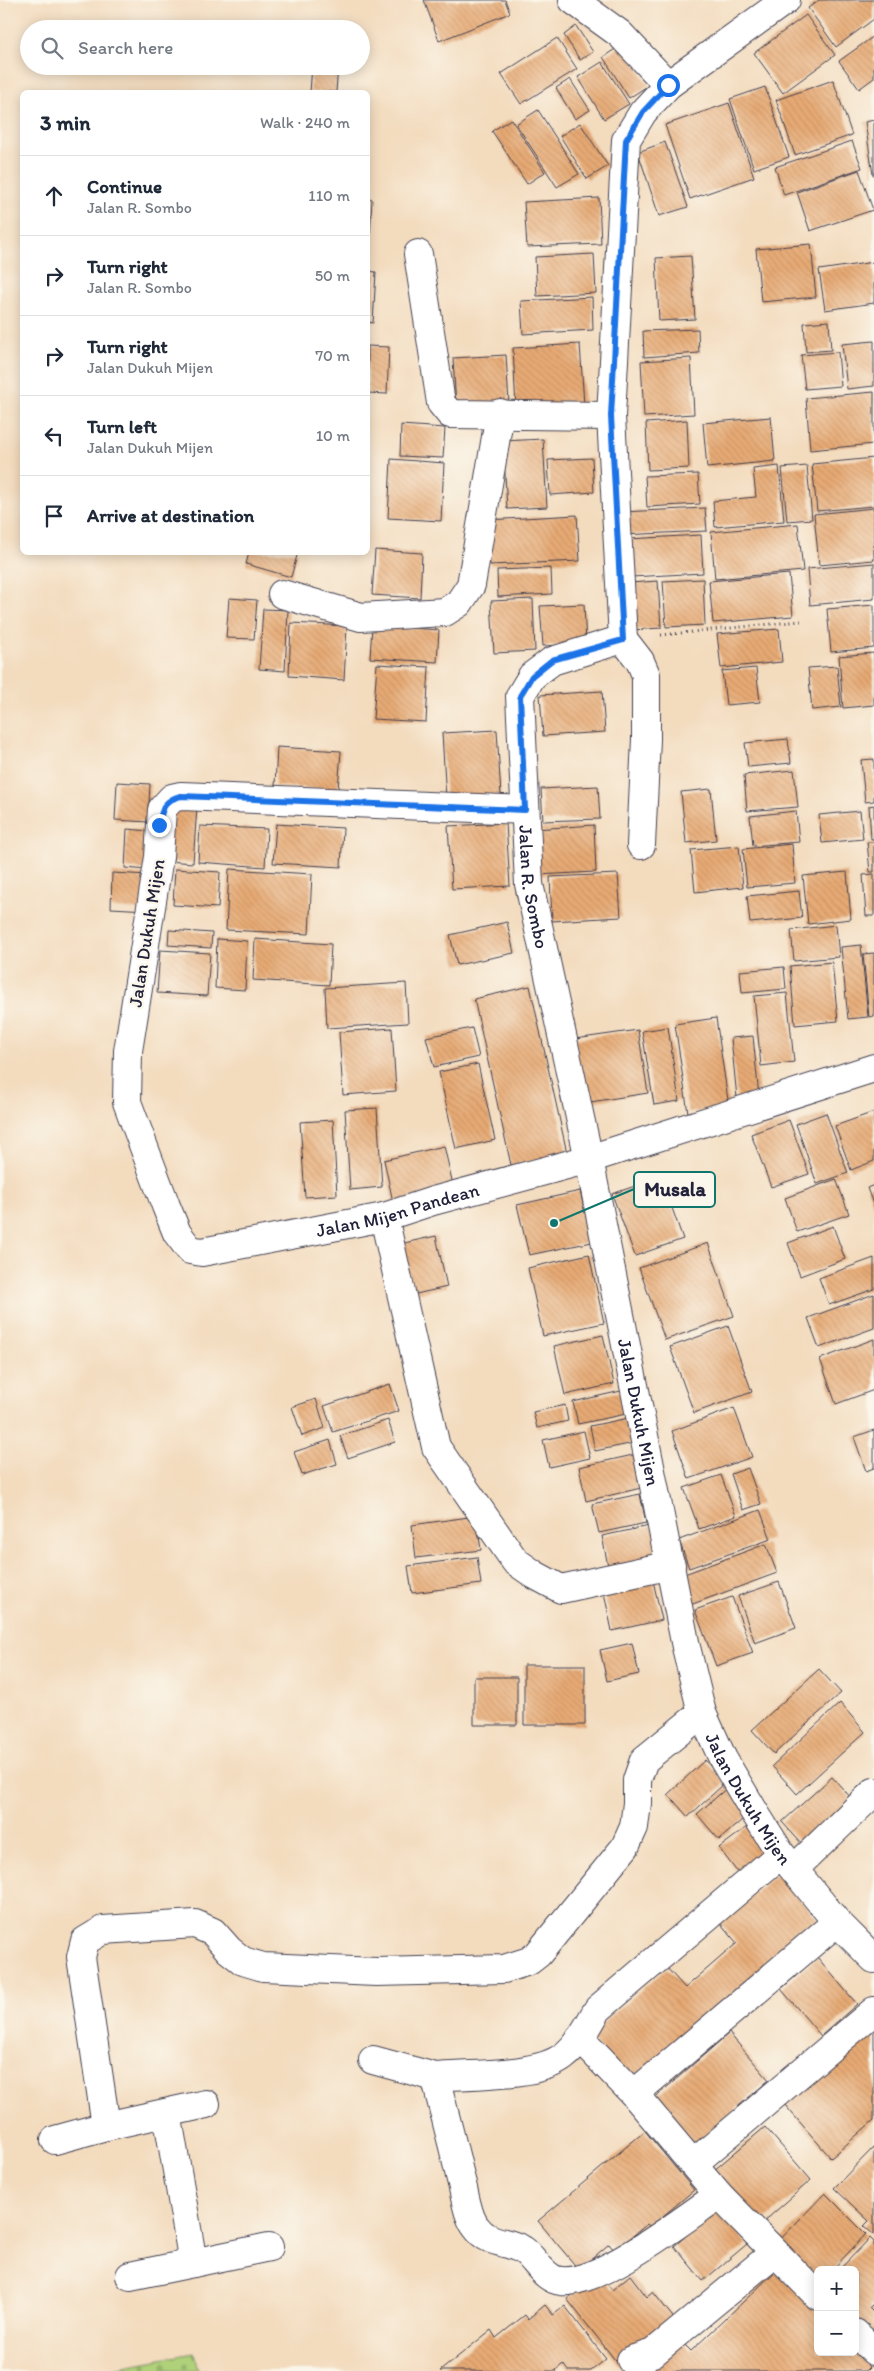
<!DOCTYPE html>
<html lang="en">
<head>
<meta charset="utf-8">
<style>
  :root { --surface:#fff; --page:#f2f2f3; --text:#1f2937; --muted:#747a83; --line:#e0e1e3 }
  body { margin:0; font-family:Itim,sans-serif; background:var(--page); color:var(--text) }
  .controls { position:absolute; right:15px; bottom:15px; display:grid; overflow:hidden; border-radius:8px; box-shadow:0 2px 12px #0003 }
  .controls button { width:45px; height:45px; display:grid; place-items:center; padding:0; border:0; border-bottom:1px solid var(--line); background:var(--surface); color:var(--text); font:25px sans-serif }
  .stop { position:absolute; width:15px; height:15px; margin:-11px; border:4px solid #1a73e8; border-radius:50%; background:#fff }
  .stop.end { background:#1a73e8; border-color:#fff; box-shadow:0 1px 5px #0008 }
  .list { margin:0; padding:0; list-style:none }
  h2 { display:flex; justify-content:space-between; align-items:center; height:65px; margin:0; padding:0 20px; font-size:21px }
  h2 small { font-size:16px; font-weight:400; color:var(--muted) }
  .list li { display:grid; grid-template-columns:32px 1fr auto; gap:15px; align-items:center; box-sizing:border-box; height:80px; padding:0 20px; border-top:1px solid var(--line) }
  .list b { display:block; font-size:19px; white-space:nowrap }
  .list p { margin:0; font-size:16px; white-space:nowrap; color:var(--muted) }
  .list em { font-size:16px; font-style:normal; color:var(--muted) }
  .icon { flex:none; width:28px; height:28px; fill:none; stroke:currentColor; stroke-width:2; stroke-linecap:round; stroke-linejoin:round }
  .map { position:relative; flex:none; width:874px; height:2371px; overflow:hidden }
  .search { position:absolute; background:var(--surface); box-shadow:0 2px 12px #0003; left:20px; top:20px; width:350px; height:55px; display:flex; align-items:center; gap:12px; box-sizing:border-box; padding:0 18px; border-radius:28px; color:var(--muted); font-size:19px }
  .panel { position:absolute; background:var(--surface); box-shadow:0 2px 12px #0003; left:20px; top:90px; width:350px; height:465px; border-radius:8px }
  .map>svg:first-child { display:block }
  .cemetery { fill:url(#cemetery-stones); stroke:#687a5a }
  .building { fill:url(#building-back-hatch) }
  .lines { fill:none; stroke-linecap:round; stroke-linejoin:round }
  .street-casing { stroke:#413e4f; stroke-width:30 }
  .path { stroke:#413e4f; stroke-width:3; stroke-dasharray:1 4; stroke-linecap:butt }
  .street { stroke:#fff; stroke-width:28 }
  .route { stroke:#1a73e8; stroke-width:6 }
  .labels { text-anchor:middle; stroke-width:5; stroke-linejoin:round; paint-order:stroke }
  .street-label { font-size:19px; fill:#22223b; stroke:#fbf7ec }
  .leader { fill:none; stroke:#0f766e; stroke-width:2 }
  .callout-dot { fill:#0f766e; stroke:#fbf7ec; stroke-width:2 }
  .callout { fill:#fbf7ec; stroke:#0f766e; stroke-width:2 }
  .callout-label { font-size:20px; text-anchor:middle; font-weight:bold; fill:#22223b }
</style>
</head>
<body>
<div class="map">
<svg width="874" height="2371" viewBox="0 0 874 2371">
  <defs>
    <pattern id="cemetery-stones" width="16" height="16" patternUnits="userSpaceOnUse" patternTransform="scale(1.25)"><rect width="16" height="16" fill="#afd17a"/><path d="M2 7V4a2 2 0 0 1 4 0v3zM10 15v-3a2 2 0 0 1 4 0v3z" fill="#96b36a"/></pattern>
    <pattern id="building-back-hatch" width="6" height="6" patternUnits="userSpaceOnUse" patternTransform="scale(1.25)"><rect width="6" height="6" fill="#e7aa74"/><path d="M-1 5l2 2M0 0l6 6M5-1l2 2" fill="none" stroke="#c69265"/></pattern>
  </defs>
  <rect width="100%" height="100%" fill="#fbf7ec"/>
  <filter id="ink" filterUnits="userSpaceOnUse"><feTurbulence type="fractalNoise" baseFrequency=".02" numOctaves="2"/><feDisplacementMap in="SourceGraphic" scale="10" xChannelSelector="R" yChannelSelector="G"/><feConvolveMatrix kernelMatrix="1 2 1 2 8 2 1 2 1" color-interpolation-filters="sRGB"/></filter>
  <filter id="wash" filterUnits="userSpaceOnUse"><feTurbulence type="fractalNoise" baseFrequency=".0096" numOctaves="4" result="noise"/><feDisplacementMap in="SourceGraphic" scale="20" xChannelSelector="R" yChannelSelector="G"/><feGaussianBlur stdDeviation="1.12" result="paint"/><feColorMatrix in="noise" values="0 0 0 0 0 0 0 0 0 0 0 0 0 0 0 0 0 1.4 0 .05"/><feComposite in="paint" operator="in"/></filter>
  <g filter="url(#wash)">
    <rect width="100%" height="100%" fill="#f3dbbe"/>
    <path class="cemetery" d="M194,2353l4,18 -90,-2z"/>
    <g id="blocks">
      <path class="building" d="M424,0h81l5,13 -71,28z
        M819,0h55v19l-38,28 -28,-39z
        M806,15l29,40 -52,38 -29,-40z
        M576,26l17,26 -13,8 -16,-25z
        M874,36v42l-15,11 -20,-28z
        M557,38l20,31 -56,35 -20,-30z
        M623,44l26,41 -20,13 -26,-41z
        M602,62l27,42 -25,15 -26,-42z
        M312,66h26l-2,26h-26z
        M570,79l20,31 -15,9 -19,-31z
        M833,80l19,55 -57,20 -19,-55z
        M765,87l24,70 -35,12 -24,-70z
        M729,103l25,74 -64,22 -25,-74z
        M538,110l41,64 -22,13 -41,-63z
        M511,119l34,53 -18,12 -35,-53z
        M874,120v55h-1l-8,-53z
        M580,123l28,43 -21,13 -27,-43z
        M852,141l10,27 -78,27 -9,-28z
        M665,142l23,65 -29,9 -21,-64z
        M859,170l14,40 -63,21 -13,-39z
        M368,198l4,1 -2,39h-2z
        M599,198l2,46 -74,3 -3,-45z
        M811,244l5,53 -55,5 -5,-53z
        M594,254l2,39 -59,3 -2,-39z
        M691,256l4,63 -36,2 -3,-63z
        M874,262v41l-49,7 -6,-40z
        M368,271l8,1 -3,51 -5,-1z
        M592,297l1,33 -70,4 -2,-33z
        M829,321l2,29 -25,2 -2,-29z
        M698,329l1,24 -55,4 -1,-26z
        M874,341v45l-27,3 -5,-45z
        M580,344l4,61 -68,4 -3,-61z
        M368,346l21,1 -2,47 -19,-1z
        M838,352l3,34 -36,3 -4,-34z
        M506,355l3,49 -53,3 -3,-49z
        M691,358l3,56 -50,3 -3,-56z
        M874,392v52l-64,6 -4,-52z
        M771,417l4,44 -68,7 -4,-45z
        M687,420l2,48 -41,2 -2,-47z
        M401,425l44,3 -2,30 -43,-2z
        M543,439l4,68 -40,2 -4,-68z
        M592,458l2,34 -44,3 -2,-35z
        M874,458v48l-57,5 -5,-47z
        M391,459l53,4 -3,58 -53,-3z
        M779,466l5,55 -69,6 -2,-26 43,-4 -3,-28z
        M807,466l5,53 -25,2 -5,-53z
        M698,474l2,30 -53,3 -2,-31z
        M705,508l2,23 -85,4 -1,-23z
        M874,508v52l-55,5 -5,-51z
        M577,515l3,46 -90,4 -3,-45z
        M798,524l5,47 -88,8 -4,-47z
        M701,535l2,38 -72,4 -2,-38z
        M375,550l47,3 -2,45 -48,-3z
        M249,552h49l-7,25 -45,-13z
        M874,563v36l-64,6 -3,-36z
        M551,568l1,26 -54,3 -1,-27z
        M789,574l4,42 -80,7 -4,-42z
        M703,579l2,46 -39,2 -3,-46z
        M658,581l3,47 -29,2 -2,-47z
        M229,598l28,2 -3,39 -28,-1z
        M533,599l2,52 -41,2 -3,-52z
        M584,604l2,40 -43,2 -3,-40z
        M874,605v43l-43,4 -4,-43z
        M263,609l25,1 -3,61 -26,-2z
        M291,623l56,3 -3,54 -55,-4z
        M372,625l67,5 -2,32 -67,-4z
        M779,629l3,33 -61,6 -4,-34z
        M874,653v52l-31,3 -4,-52z
        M377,664l52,3 -3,55 -53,-3z
        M837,666l4,41 -29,3 -4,-42z
        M756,668l4,34 -34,3 -4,-34z
        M602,691l3,41 -62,4 -3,-41z
        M497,730l4,66 -55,3 -4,-66z
        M788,739l3,24 -43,4 -3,-24z
        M277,747l64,4 -3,39 -63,-4z
        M874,759v42l-9,1 -4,-42z
        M794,770l4,37 -51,4 -3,-36z
        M117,782l33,2 -2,38 -33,-2z
        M598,786l2,33 -57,2 -2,-32z
        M711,789l5,51 -30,3 -5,-51z
        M170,805l27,2 -4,56 -26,-2z
        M874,805v34h-3l-2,-33z
        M796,811l3,31 -46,4 -3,-30z
        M860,811l3,28 -41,4 -3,-28z
        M506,823l4,63 -58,3 -4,-63z
        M276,824l67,4 -2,39 -68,-4z
        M594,825l2,47 -59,3 -2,-46z
        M200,826l67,3 -2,38 -67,-5z
        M127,829l23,2 -2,39 -23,-2z
        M867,842h7v30h-4z
        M792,844l3,39 -48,4 -4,-38z
        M739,846l4,41 -48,5 -4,-42z
        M175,869l45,3 -2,36 -45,-3z
        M229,869l83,5 -3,60 -83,-4z
        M847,872l4,47 -43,5 -5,-48z
        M112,873l37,2 -2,35 -36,-2z
        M618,874l3,43 -69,4 -2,-44z
        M874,874v42h-8l-3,-41z
        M799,891l3,27 -52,5 -3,-27z
        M507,922l7,31 -57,12 -7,-30z
        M836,925l3,32 -45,4 -3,-31z
        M169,930l43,3 -1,15 -43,-3z
        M217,939l30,2 -2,49 -30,-2z
        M255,939l76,5 -2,41 -76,-5z
        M861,945l7,72 -20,2 -7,-72z
        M160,950l50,3 -3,43 -50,-3z
        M874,953v63l-5,1 -6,-63z
        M832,962l6,59 -43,4 -5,-59z
        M784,967l2,22 -44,4 -2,-22z
        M406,983l2,40 -81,5 -2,-40z
        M530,986l37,167 -56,12 -37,-166z
        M787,993l7,69 -33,4 -7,-70z
        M716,1018l13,89 -41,6 -13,-89z
        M668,1027l11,74 -25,4 -12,-74z
        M392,1028l4,63 -53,4 -4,-63z
        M472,1028l7,29 -45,10 -8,-30z
        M638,1030l10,63 -64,10 -9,-64z
        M753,1036l6,61 -22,1 -6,-60z
        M478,1064l17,76 -39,9 -17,-77z
        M377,1108l5,79 -32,3 -5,-80z
        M874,1112v49l-23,9 -16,-44z
        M826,1113l22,60 -31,11 -21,-60z
        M333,1120l4,75 -32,2 -5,-75z
        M789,1120l20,54 -38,13 -20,-53z
        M444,1146l10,43 -61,13 -9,-42z
        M661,1177l22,62 -48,17 -23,-62z
        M836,1179l13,35 -52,18 -12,-34z
        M874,1185v22l-7,-19z
        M580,1191l12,51 -63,13 -12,-50z
        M833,1226l12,33 -45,17 -12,-33z
        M436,1236l11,51 -40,9 -12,-51z
        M708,1243l26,73 -69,24 -26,-72z
        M589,1254l15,69 -61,13 -15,-68z
        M874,1258v31l-45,16 -10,-27z
        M874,1294v34l-55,20 -11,-30z
        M728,1326l24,66 -58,21 -24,-66z
        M603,1335l11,49 -49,11 -11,-49z
        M874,1339v51l-38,14 -16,-45z
        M390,1384l9,27 -66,21 -9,-26z
        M621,1391l5,23 -48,10 -5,-22z
        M316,1399l9,29 -23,8 -10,-29z
        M565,1405l3,16 -31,7 -4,-16z
        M734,1408l18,49 -63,22 -17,-48z
        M633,1417l6,25 -44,9 -5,-25z
        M388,1420l7,22 -47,16 -8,-22z
        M874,1430v38l-8,3 -12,-34z
        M584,1431l6,27 -41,9 -6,-27z
        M330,1440l7,24 -35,11 -8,-23z
        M633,1455l8,33 -55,13 -7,-34z
        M748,1468l13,36 -18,6 -12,-36z
        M721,1475l15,41 -37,13 -15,-41z
        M640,1494l6,29 -47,10 -7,-29z
        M760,1510l11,29 -82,29 -10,-28z
        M476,1516l5,34 -65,8 -4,-33z
        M654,1525l7,35 -52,11 -7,-35z
        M766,1544l11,29 -87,32 -11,-29z
        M477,1557l4,27 -69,9 -4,-27z
        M651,1572l11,48 -50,11 -10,-48z
        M779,1582l17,46 -41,15 -17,-47z
        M732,1597l21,56 -37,13 -21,-56z
        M632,1643l7,31 -32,7 -7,-31z
        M524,1665h61v60h-61z
        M819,1669l22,24 -67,61 -22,-24z
        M474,1677h43v48h-43z
        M840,1703l25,29 -68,62 -25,-28z
        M705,1760l20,23 -37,34 -20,-23z
        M832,1777l21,23 -50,45 -21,-23z
        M728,1787l22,26 -31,27 -22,-26z
        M751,1824l18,25 -31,24 -19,-25z
        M778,1873l41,48 -190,162 -40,-48 78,-67 18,20 52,-45 -17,-20z
        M817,1957l40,47 -36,32 -40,-47z
        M874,2027v93l-43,38 -47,-54z
        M729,2033l40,47 -79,69 -40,-47z
        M765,2127l46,53 -51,45 -47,-54z
        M645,2131l49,59 -44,37 -3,-3 -32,27 -6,-7 -30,26 -41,-49z
        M874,2147v88l-10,-9 5,-5 -35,-33z
        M825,2193l41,41 -34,36h-14v14l-44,-38z
        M718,2209l29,35 -44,37 -29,-35z
        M870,2238l4,4v61l-5,5 5,5v31l-19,-19v-55h-16z
        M778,2269l40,42v41l37,-1 15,16 -4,4h-219l33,-31 11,11z
        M599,2274l13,16 18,-15 17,22 6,-5 23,29 -57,44 -52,-66z
        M545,2305l8,10 12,-9 41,53 -15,12h-23l-5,-7 -7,6 1,1h-117l51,-41 5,8 29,-23 3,4z"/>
    </g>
  </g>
  <g filter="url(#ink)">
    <use href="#blocks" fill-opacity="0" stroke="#413e4f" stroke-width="1"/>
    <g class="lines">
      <g class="street-casing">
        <g id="street">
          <path d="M573,0l47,34 48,51"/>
          <path id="s1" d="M786,0l-118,85 -25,27 -17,28 -15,276 12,223 -71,22 -20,15 -12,20 9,188 60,275 97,488 16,66 21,46 32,54 26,41 56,68 37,37"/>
          <path d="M418,254l23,149 9,11 161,2"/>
          <path d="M282,594l79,23 84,-5 14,-9 12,-18 29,-172"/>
          <path d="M623,639l17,22 6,14v64l-5,106"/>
          <path id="s2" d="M525,810l-344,-14 -9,2 -10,11 -3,48 -31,194 -1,51 39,104 11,27 13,17 12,2 182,-35 49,-16 156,-42 285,-91"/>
          <path d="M384,1217l52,230 79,114 20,14 26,14 110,-24"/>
          <path d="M794,1869l80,-77"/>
          <path d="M580,2038l54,56 85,101 99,101"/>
          <path d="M373,2060l62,17c9,34 18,69 26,103 4,14 6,36 15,47 13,18 31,13 47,23 12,8 21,30 38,31 39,4 124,-63 158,-86"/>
          <path d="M435,2077c34,-3 103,0 129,-21 15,-11 24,-31 34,-47l183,-155"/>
          <path d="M634,2094l203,-172"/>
          <path d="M206,2104l-100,22 -25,-169 4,-16 18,-11 92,-6 18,8 16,18 14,11 20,6 113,5 128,-3 25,-8 9,-7 87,-107 9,-20 3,-24v-23l7,-20 58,-47"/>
          <path d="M167,2113l26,150 76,-16"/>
          <path d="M55,2140l51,-14"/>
          <path d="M694,2163l180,-152"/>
          <path d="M130,2276l63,-13"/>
          <path d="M855,2333l19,18"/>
          <path d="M641,2371l-10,-11 22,-7 121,-100"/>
        </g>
      </g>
      <path class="path" d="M661,635l140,-14"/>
      <use href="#street" class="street"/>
    </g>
  </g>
  <g class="lines" filter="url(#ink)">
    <path class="route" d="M159,825c3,-17 5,-25 22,-29l344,14 -5,-114 12,-20 20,-16 71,-20 -12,-224 15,-276 17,-28 25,-27"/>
  </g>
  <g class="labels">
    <g class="street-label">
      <text dy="7" stroke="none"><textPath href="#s1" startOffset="1029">Jalan R. Sombo</textPath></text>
      <text transform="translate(146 933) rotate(-81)" y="7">Jalan Dukuh Mijen</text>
      <text dy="7" stroke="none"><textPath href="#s2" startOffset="1038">Jalan Mijen Pandean</textPath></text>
      <text dy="7" stroke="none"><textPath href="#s1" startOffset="1565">Jalan Dukuh Mijen</textPath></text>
      <text dy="7" stroke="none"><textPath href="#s1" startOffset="1970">Jalan Dukuh Mijen</textPath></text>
    </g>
  </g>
  <path class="leader" d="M554 1223L634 1189"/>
  <circle class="callout-dot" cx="554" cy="1223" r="5"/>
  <rect class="callout" x="634" y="1172" width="81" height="35" rx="5"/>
  <g class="callout-label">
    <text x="675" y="1196">Musala</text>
  </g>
</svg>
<div class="controls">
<button>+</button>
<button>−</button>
</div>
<div class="stop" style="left:668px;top:85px"></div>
<div class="stop end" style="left:159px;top:825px"></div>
<div class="search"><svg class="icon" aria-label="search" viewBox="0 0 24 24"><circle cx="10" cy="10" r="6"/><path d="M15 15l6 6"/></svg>Search here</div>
<section class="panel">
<h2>3 min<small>Walk · 240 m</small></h2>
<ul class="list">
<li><svg class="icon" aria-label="ahead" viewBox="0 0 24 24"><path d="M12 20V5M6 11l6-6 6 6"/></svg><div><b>Continue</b><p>Jalan R. Sombo</p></div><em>110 m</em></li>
<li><svg class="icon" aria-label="right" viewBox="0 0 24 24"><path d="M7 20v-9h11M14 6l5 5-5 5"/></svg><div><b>Turn right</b><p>Jalan R. Sombo</p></div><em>50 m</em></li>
<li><svg class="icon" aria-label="right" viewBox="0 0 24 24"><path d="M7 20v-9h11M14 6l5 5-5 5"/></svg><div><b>Turn right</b><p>Jalan Dukuh Mijen</p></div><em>70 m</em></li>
<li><svg class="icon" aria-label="left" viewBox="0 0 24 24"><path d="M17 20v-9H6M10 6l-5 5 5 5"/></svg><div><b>Turn left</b><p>Jalan Dukuh Mijen</p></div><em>10 m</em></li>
<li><svg class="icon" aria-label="arrive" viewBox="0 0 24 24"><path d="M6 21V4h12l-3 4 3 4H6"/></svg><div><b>Arrive at destination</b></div></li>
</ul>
</section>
</div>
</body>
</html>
